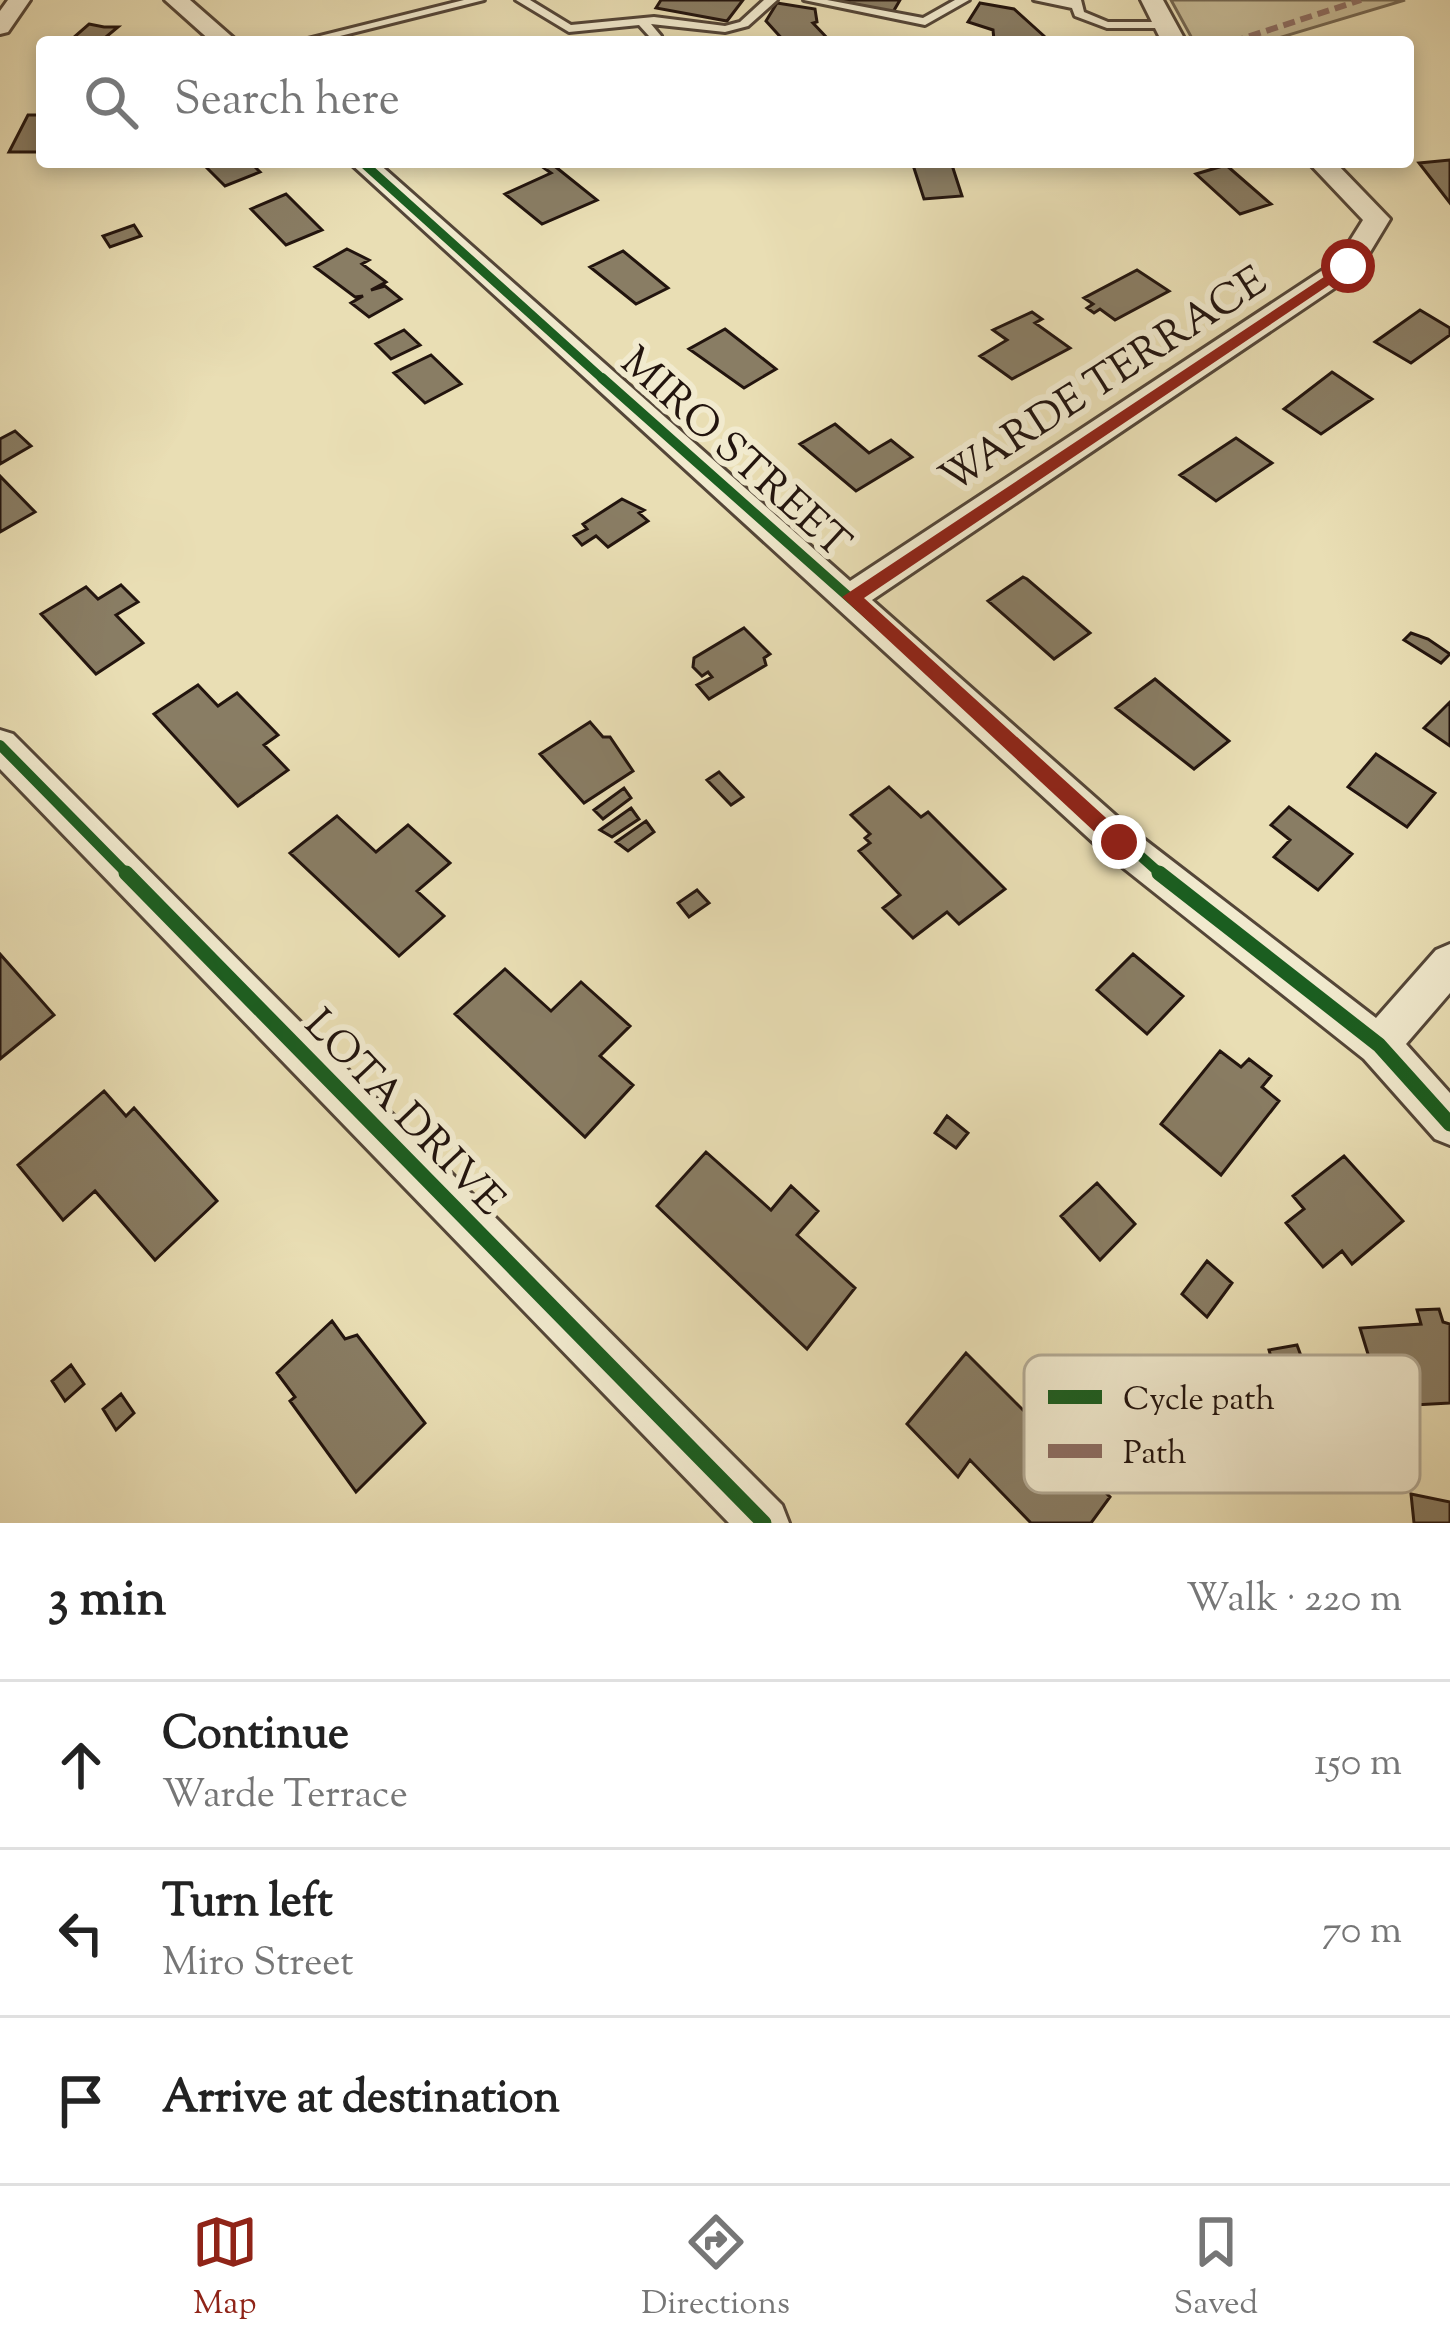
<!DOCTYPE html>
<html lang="en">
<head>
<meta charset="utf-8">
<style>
  :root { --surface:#fff; --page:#f2f2f2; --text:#222; --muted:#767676; --line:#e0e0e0; --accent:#8f2418 }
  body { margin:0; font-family:"Sorts Mill Goudy",serif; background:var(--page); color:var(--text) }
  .stop { position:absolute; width:36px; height:36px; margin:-27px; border:9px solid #8f2418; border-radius:50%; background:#fff }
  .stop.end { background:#8f2418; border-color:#fff; box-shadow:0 3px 12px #0008 }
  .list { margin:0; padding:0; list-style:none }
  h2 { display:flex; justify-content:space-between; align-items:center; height:156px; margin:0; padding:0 48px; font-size:51px }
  h2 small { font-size:39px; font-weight:400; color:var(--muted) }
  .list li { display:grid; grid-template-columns:78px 1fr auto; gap:36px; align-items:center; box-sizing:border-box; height:168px; padding:0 48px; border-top:3px solid var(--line) }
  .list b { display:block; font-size:45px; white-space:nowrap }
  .list p { margin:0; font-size:39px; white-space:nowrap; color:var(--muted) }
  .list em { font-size:39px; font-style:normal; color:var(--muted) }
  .icon { flex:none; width:66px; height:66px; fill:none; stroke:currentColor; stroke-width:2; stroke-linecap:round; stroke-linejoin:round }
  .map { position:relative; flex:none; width:1450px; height:1523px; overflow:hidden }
  .search { position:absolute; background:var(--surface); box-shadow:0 6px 18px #0003; left:36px; right:36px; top:36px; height:132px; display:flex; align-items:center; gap:30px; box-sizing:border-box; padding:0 42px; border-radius:12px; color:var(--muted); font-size:45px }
  .sheet { height:660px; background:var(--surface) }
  nav { display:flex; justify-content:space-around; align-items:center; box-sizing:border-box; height:168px; border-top:3px solid var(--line); background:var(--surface); font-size:33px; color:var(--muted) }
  nav a { display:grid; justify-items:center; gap:6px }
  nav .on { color:var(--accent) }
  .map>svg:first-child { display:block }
  .green { fill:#c7bc98; stroke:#746853; stroke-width:3 }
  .building { fill:#897d64; stroke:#22140e; stroke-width:3 }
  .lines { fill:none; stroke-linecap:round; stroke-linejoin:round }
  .service-casing { stroke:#544638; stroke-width:6 }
  .minor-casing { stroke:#544638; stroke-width:6 }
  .service { fill:#f1eace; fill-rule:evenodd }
  .minor { fill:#f1eace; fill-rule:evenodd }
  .quiet { stroke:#8d6e63; stroke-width:6; stroke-dasharray:12 6; stroke-linecap:butt }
  .cycleway-far2-casing { stroke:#f1eace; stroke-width:15 }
  .cycleway-far1-casing { stroke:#f1eace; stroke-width:18 }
  .cycleway-casing { stroke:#f1eace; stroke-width:22 }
  .cycleway-far2 { stroke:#1b5e20; stroke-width:9 }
  .cycleway-far1 { stroke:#1b5e20; stroke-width:10 }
  .cycleway { stroke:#1b5e20; stroke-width:15 }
  .route { fill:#8f2418 }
  .labels { text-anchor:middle; stroke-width:12; stroke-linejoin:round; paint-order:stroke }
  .street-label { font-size:42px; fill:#22140e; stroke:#f1eace }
  .key { fill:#f1eace; stroke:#b3aa94; stroke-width:3 }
  .key-label { font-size:33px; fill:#22140e }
</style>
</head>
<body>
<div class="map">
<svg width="1450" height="1523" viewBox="0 0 1450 1523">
  <rect width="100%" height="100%" fill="#e9deb4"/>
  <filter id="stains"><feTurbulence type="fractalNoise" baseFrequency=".00167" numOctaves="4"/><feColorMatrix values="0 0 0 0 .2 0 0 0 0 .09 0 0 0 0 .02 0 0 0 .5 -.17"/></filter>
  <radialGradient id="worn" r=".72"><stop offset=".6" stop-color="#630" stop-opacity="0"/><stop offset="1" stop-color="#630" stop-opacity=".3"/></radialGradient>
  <path class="green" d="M1171,0h234l-140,42h-71z"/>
  <path class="building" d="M661,0h82l-16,21 -71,-13z
    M834,0h66l-7,12z
    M777,3l38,6 2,13 -4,1 17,18 -45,1 -19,-21z
    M980,3l34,6 30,27 -3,6 -47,-2 -1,-10 -25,-8z
    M89,24l15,3h14l-18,15h-25l4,-3 -6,-1z
    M28,115h14v37h-33z
    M1450,160v43l-31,-40z
    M201,162h49l10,10 -35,14z
    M912,162h39l11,34 -38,3z
    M552,164l45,36 -55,24 -37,-30 46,-21 -7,-5z
    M1226,165l45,39 -31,10 -44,-40z
    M286,194l36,36 -36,15 -35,-36z
    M134,225l7,11 -31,11 -7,-11z
    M347,249l22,11 -7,4 24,18 -15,8 14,-4 16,13 -32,18 -18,-14 12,-7 -8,1 -40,-30z
    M623,251l45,37 -32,16 -46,-37z
    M1137,270l32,21 -54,29 -15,-11 -6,4 -7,-5 6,-4 -9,-6z
    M1420,310l30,18v7l-39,28 -36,-21z
    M1032,312l10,7 -7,4 35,25 -58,31 -32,-23 27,-16 -14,-10z
    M725,329l51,40 -32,19 -55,-39z
    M404,330l16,15 -29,14 -15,-15z
    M431,355l30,29 -36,19 -31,-30z
    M1332,372l40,27 -51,35 -37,-25z
    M835,424l34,29 22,-13 21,17 -56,34 -56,-47z
    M15,431l16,15 -31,18v-25z
    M1236,438l36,25 -56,38 -36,-26z
    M0,476l35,36 -35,20z
    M622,499l22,11 -5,3 9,8 -40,26 -12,-11 -14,9 -8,-9 13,-7 -4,-5z
    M1023,577l4,2 63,54 -36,26 -66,-58z
    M121,585l17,17 -22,13 27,28 -47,31 -55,-60 45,-27 12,12z
    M744,628l26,26 -6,4 2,7 -57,34 -12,-14 15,-8 -4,-5 -6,4 -9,-9 1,-9z
    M1411,633l17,6 22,15 -9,9 -37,-23z
    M1155,679l74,62 -35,28 -78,-61z
    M198,685l20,21 19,-13 41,42 -14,10 24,25 -50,36 -84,-92z
    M1450,702v44l-26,-18z
    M590,722l13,15h7l23,34 -49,32 -44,-49z
    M1376,754l59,39 -28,34 -59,-40z
    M719,772l24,25 -12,8 -24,-25z
    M889,787l32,30 7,-5 77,77 -46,35 -12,-12 -34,26 -30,-30 17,-13 -41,-44 11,-8 -5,-5 5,-4 -19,-19z
    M624,788l7,10 -28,21 -9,-9z
    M1289,807l63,47 -34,36 -44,-33 16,-17 -19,-15z
    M631,808l8,11 -27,18 -12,-7z
    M337,816l39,36 32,-27 42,38 -33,28 27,25 -45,40 -109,-103z
    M646,821l8,11 -26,19 -12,-9z
    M697,890l12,13 -20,14 -11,-14z
    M0,954l54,61 -54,44z
    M1133,954l50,42 -36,38 -50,-44z
    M505,969l46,42 30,-29 49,44 -30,30 33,29 -48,52 -130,-123z
    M1220,1051l21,16 8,-8 22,17 -9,11 17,14 -58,74 -60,-51z
    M104,1091l22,25 8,-8 83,93 -62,59 -60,-69 -32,29 -45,-55z
    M947,1116l21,17 -12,15 -21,-15z
    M706,1152l65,58 20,-24 27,25 -21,24 58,53 -48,61 -150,-143z
    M1344,1156l59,65 -51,43 -10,-13 -19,16 -37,-44 18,-14 -11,-13z
    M1097,1183l38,41 -35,36 -39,-44z
    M1207,1261l25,22 -25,34 -25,-23z
    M1439,1309l4,13 7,2v79l-72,4 -10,-33 30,-1 -4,-11 -23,2 -11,-36 61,-4 -4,-14z
    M332,1321l13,18 12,-4 68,88 -69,69 -66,-91 5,-4 -18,-24z
    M1297,1345l7,19 -30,4 -5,-18z
    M966,1353l144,144 -19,26h-60l-61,-63 -12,17 -51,-53z
    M71,1365l13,19 -19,17 -13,-20z
    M121,1394l13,19 -18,17 -13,-21z
    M1411,1494l39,8v21h-36z"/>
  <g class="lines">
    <g class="service-casing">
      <path id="service" d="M464,0h20l-168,42h-20z
        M516,0h14l41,25 83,-8 71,9 15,-4 24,-22h13l-29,26 -23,6 -74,-8 10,12 -6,6h-12l6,-6 -10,-11 -70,7z
        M804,0h23l96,18 32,-18h14l-44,25z
        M1034,0h47l3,12 24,10h58l6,3 -6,3h-59l-32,-12 -3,-8z"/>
    </g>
    <g class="minor-casing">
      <path id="minor" d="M8,0h22l-22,32 -8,2v-23z
        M165,0h25l48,42h-26z
        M1141,0h22l23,42h-24z
        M349,162h28l473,419 488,-321 25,-40 -55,-58h27l55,57 -32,53 -486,328 260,230 244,188 60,-68 14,-6v49l-44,51 44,49v52l-15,-6 -71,-80 -258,-205z
        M0,730l13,4 769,771 7,18h-60l-729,-754z"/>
    </g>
    <use href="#service" class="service"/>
    <use href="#minor" class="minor"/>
    <path class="quiet" d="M1232,42l129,-42"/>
    <g class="cycleway-far2-casing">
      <path id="cycleway-far2" d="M362,162l243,219"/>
    </g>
    <g class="cycleway-far1-casing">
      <path id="cycleway-far1" d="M602,378l561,498
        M0,745l129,131"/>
    </g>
    <g class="cycleway-casing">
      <path id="cycleway" d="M126,873l638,650
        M1159,873l220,172 71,79"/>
    </g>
    <use href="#cycleway-far2" class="cycleway-far2"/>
    <use href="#cycleway-far1" class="cycleway-far1"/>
    <use href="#cycleway" class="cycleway"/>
  </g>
  <path class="route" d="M1348,261l5,8 -489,329 262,238v12h-14l-270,-251z"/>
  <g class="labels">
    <g class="street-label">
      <text transform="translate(1102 378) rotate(-33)" y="15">WARDE TERRACE</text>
      <text transform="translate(737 451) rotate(42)" y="15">MIRO STREET</text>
      <text transform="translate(406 1111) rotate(46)" y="15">LOTA DRIVE</text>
    </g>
  </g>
  <rect x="1024" y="1355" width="396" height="138" rx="18" class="key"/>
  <rect x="1048" y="1390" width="54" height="14" fill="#1b5e20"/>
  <rect x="1048" y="1444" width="54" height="14" fill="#8d6e63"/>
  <g class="key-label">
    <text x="1123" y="1409">Cycle path</text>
    <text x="1123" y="1463">Path</text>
  </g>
  <rect width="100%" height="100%" filter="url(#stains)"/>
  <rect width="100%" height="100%" fill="url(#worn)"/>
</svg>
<div class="stop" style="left:1348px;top:266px"></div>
<div class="stop end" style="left:1119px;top:842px"></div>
<div class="search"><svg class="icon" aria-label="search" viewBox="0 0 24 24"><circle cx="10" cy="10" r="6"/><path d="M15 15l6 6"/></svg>Search here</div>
</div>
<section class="sheet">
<h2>3 min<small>Walk · 220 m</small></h2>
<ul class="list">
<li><svg class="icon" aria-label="ahead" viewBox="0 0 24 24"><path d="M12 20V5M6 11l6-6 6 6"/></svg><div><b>Continue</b><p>Warde Terrace</p></div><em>150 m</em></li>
<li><svg class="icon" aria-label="left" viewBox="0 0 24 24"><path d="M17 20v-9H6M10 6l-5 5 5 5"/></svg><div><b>Turn left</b><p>Miro Street</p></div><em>70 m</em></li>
<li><svg class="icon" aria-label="arrive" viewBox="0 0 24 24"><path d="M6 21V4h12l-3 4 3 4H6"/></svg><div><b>Arrive at destination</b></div></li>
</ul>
</section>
<nav>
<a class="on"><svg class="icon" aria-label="map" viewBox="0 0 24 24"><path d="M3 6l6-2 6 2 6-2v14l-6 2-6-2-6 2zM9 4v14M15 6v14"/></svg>Map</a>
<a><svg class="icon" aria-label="directions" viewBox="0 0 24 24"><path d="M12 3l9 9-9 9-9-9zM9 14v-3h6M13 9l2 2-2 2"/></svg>Directions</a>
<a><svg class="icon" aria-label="saved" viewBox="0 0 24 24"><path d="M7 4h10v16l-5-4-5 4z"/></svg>Saved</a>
</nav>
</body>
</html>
